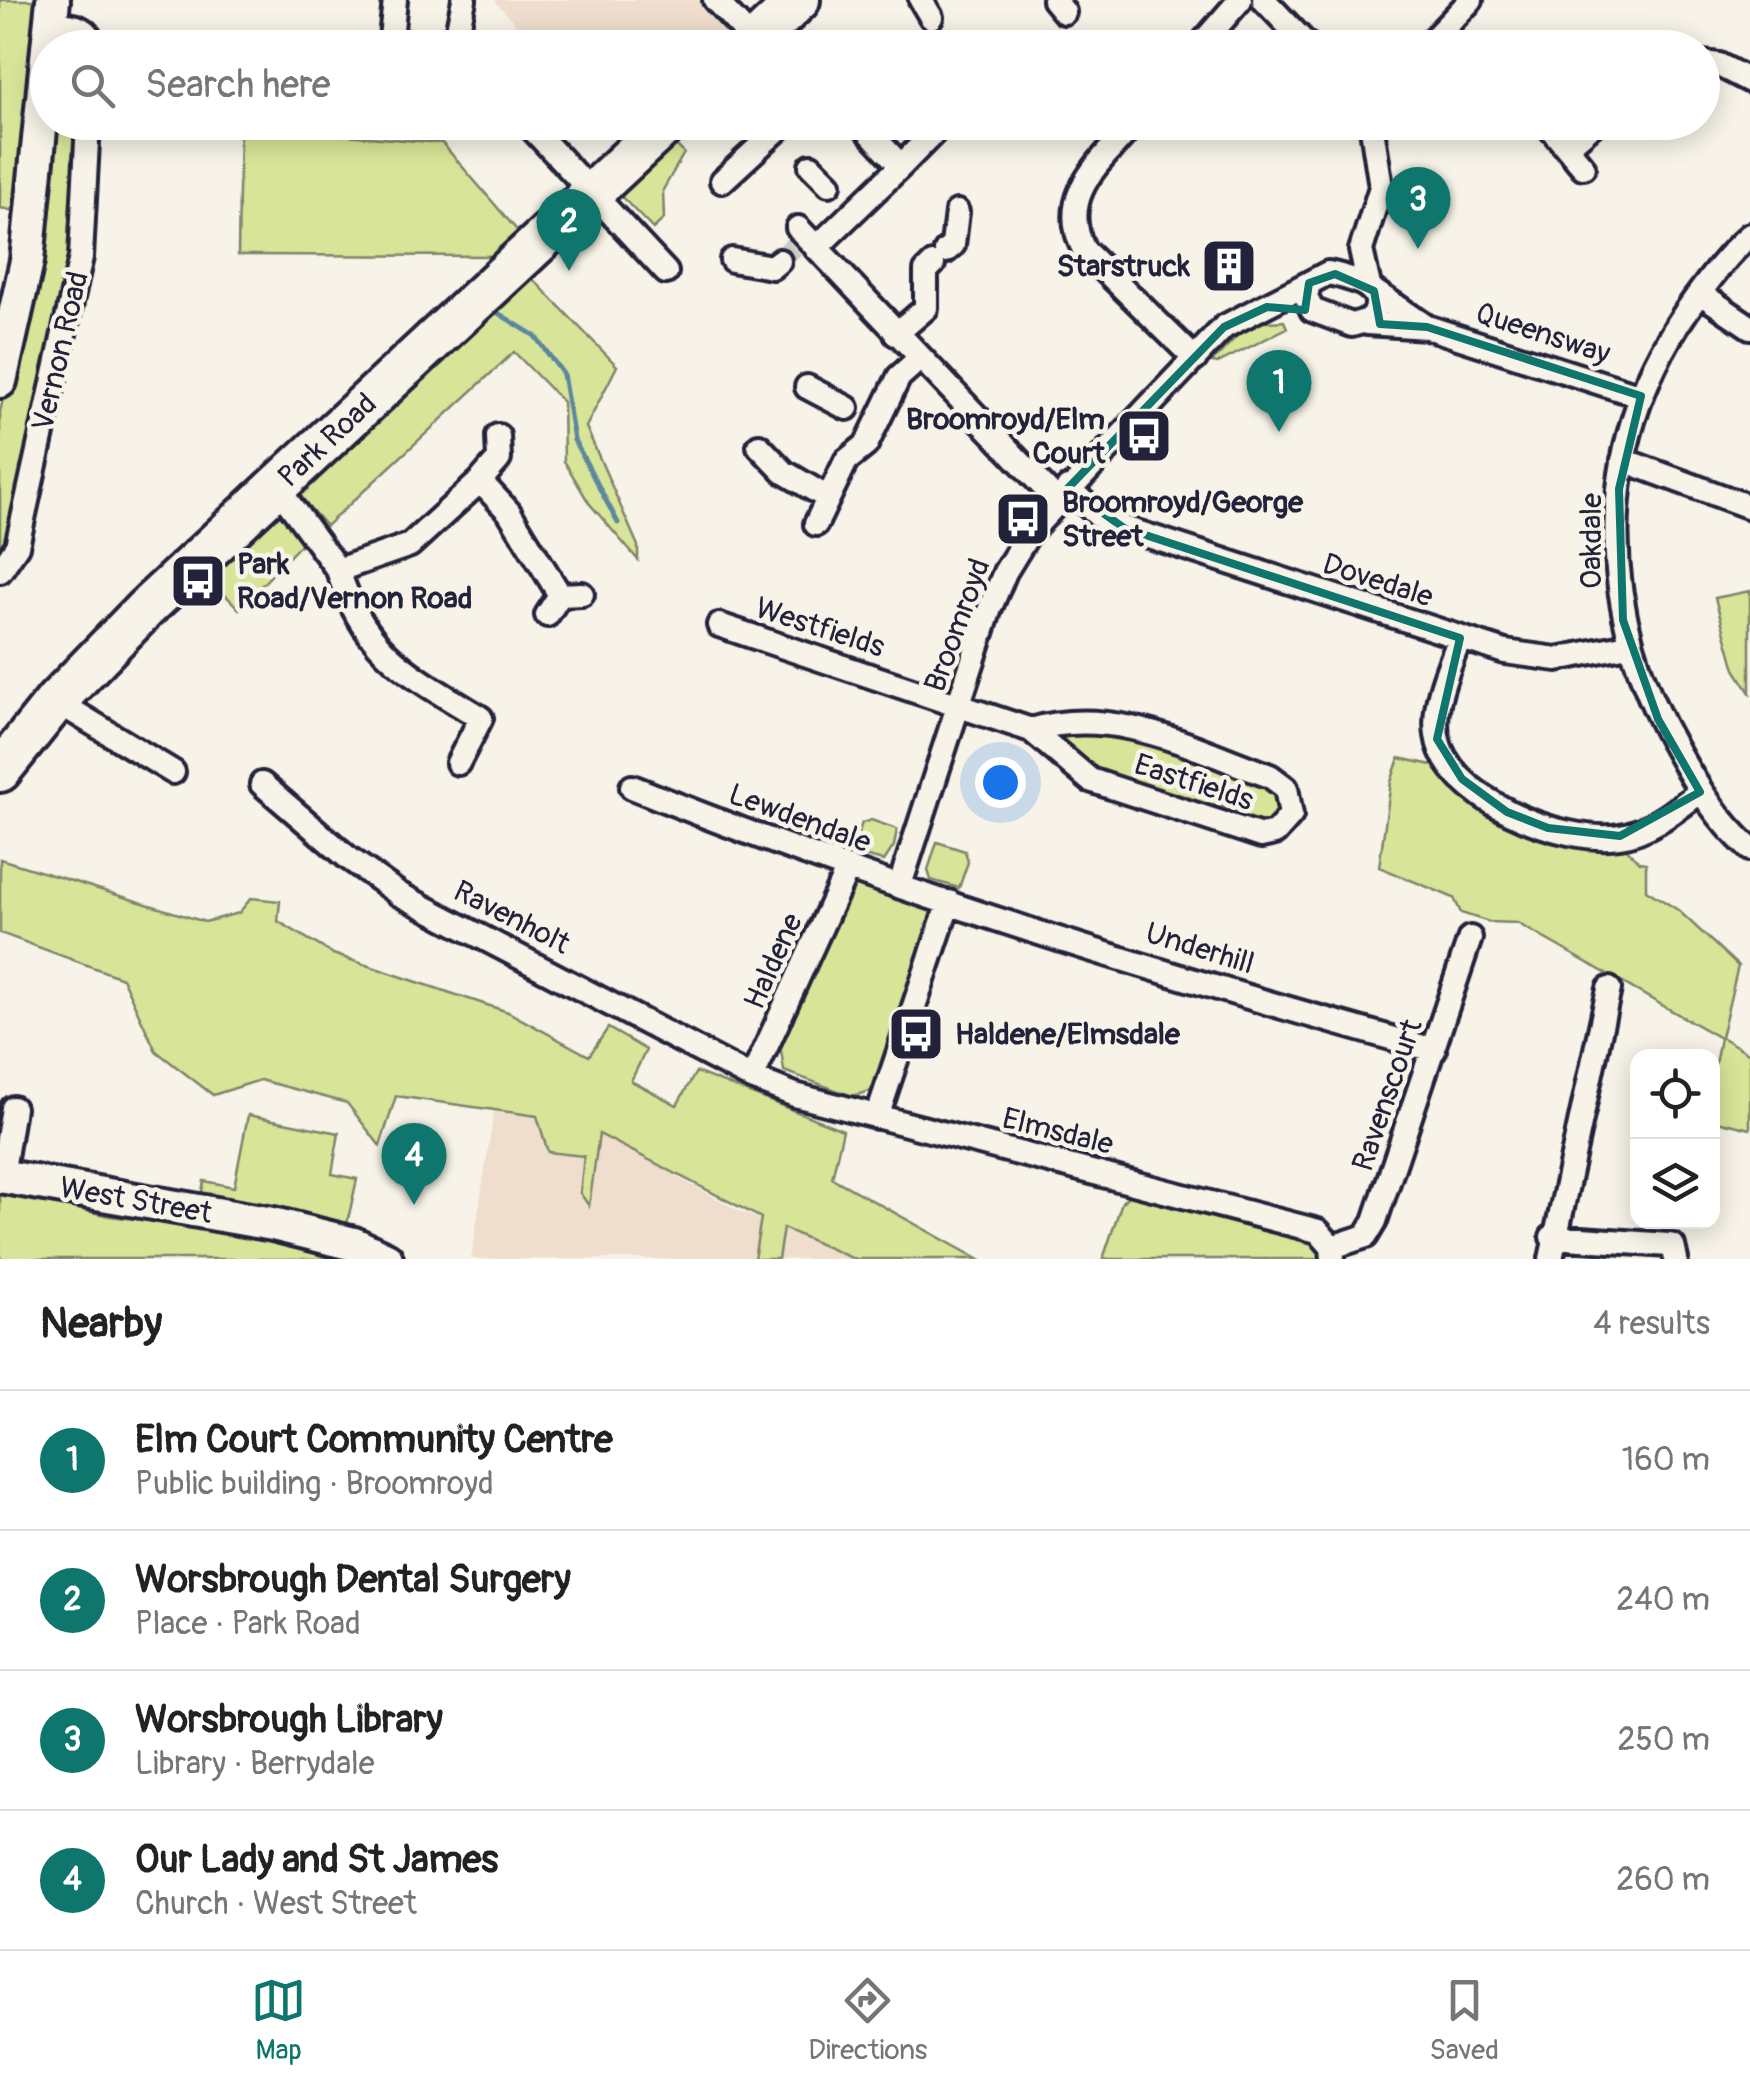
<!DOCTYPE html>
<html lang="en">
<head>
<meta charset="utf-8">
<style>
  :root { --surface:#fff; --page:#f2f2f2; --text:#222; --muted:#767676; --line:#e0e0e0; --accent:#0f766e }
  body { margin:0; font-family:Pangolin,sans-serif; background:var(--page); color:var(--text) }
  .controls { position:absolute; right:30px; bottom:30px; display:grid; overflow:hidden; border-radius:20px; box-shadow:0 5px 25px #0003 }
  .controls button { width:90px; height:90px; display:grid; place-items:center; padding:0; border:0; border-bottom:2px solid var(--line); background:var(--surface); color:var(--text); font:50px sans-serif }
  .you { position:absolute; left:1000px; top:782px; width:35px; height:35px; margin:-25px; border:8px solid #fff; border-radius:50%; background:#1a73e8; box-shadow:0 0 0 15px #1a73e833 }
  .badge { display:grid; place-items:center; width:65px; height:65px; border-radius:50%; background:var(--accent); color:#fff; font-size:32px; font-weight:700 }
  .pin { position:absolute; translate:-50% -82px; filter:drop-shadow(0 2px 5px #0008) }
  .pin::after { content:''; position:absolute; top:52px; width:35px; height:30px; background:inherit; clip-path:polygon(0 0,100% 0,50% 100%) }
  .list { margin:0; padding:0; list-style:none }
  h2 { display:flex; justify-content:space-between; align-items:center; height:130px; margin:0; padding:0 40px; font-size:42px }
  h2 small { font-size:32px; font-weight:400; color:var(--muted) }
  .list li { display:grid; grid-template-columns:65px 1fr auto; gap:30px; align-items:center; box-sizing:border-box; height:140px; padding:0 40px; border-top:2px solid var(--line) }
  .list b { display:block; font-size:38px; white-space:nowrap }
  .list p { margin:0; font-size:32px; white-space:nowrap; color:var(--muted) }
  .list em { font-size:32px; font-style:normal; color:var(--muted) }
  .icon { flex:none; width:55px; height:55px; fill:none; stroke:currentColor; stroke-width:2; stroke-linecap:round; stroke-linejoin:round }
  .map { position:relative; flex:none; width:1750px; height:1259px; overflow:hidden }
  .search { position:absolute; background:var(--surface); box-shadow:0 5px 25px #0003; left:30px; right:30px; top:30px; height:110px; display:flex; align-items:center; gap:25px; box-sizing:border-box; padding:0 35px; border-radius:55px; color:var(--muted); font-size:38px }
  .sheet { height:690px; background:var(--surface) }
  nav { display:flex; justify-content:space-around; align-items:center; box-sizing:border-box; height:140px; border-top:2px solid var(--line); background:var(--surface); font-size:28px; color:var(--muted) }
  nav a { display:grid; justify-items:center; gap:5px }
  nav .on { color:var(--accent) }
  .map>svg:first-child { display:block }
  .built { fill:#efddcd }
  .green { fill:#d8e598; stroke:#7d846a; stroke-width:2.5 }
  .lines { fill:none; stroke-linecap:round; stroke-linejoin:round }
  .stream { stroke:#5c879f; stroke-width:5 }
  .street-tunnel { stroke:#ccc9c5; stroke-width:22; stroke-dasharray:22 11; stroke-linecap:butt }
  .street-casing { stroke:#22223b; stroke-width:30 }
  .secondary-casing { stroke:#22223b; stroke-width:40 }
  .highway-casing { stroke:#22223b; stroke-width:48 }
  .street { stroke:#f7f3e8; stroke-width:22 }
  .secondary { stroke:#f7f3e8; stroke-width:32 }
  .highway { stroke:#f7f3e8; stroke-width:40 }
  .marked { fill:none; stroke:#0f766e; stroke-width:8; stroke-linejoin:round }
  .labels { text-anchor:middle; stroke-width:9; stroke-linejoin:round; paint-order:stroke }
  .poi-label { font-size:30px; font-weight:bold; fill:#22223b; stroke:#f7f3e8; text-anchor:start }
  .street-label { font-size:30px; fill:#22223b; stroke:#f7f3e8 }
</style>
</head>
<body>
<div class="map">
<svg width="1750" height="1259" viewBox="0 0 1750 1259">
  <rect width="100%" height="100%" fill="#f7f3e8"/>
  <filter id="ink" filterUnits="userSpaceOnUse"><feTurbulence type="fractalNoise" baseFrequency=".01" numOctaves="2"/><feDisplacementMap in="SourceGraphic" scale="20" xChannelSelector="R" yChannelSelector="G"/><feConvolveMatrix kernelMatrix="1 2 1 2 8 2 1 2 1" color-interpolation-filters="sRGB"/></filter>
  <g filter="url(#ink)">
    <path class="built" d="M494,0h205l45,47h-207z
      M494,1112l43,4 48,40 -5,36 10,12 8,-71 141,78 115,48h-383z"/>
    <path class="green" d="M0,0h40l-25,211 -15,-3z
      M49,123h32l-9,136 -63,284 -9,18v-149l35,-150z
      M240,123h95l-1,11 108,9 79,92 -21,21 -262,-1z
      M673,142l11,11 -21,37 1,29 -11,10 -34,-35z
      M529,275l88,91 -31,61 52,119v14l-49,-57 -25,-42 -1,-59 -49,-50 -188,174 -28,-32z
      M1284,321l3,7 -69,35 -6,-1 38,-39z
      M280,514l23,28 -64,67 -32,-33z
      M1750,591v102l-15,-24 -20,-71z
      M1125,730l28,16 4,-4 106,34 21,30 -15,17 -23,-3 -2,-6 -28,-10 -5,5 -114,-38 -47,-38z
      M1399,758l47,10 17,18 158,57 18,19 7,1v27l32,20 60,56 -17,71 29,17v75l-37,-9v-45l7,-37 -203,-115 -28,-1 -28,-9 -7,-15 -75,-31 12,-85z
      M871,820l26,9 -3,17 -10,15 -33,-8 11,-30z
      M937,842l28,9 3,11 -9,26 -28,-8 -3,-10z
      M0,859l205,63 34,-9 12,-15 29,3 -2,20 55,33 175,58 81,44 19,-28 38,22 -15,31 46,24 19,-33 147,58 -11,48 146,81h-124l-71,-31 -5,31h-24l7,-41 -162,-84 -10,72 -9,-13 4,-37 -36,-4 -11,-36 -141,-20 -16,50 -33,-43 -87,-23 -47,15 -57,-44 -34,-73 -122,-45z
      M858,883l68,20 8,14 -56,172 -26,7 -68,-25 -4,-28 64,-142z
      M248,1115l91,18 -7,41 25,5 -10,45 -146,-27 3,-16 30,6z
      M0,1191l109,25 158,18 90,25h-357z
      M1133,1191l165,42 23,13 1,13h-219l19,-57z"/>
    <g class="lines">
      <path class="stream" d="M498,313l37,23 28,38 11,66 44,83"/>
      <path class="street-tunnel" d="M779,261l15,-14"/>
      <g class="street-casing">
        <path id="street" d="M715,0l39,41
          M921,0l10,17
          M1054,0l10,12
          M1264,0l46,48
          M49,23c20,2 41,1 43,25
          M391,40l60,8
          M390,48l5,-48
          M454,48l10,-48
          M1198,48l42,-48
          M1425,48l46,-48
          M1702,63l17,2 31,16
          M526,122l140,150
          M1135,122c-34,40 -79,73 -51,128l111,109
          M1547,124l36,43
          M1567,147l29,-25
          M811,166l18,18
          M901,166l43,-44
          M722,181l64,-59
          M798,228l258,272
          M1750,235c-21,18 -38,41 -55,64 -101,138 -102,305 -18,452 20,36 42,70 73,98
          M816,248l85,-82 -41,-44
          M946,251l7,-6 4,-33
          M732,260l40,7 7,-6
          M1328,273c24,5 63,14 44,46l-20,6 -40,-15 -6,-13 3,-14z
          M1369,286l-8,-36 20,-63 -10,-65
          M1374,291l53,36
          M1700,293l50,34
          M1367,323l60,4 214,69
          M896,334l30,-26v-37l7,-7
          M807,387l40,21
          M759,446l25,26 44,26
          M1623,460l127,47
          M480,481l19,-22 -1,-23
          M277,487l61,83 72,-25 70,-64 29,31 51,83
          M1068,488l32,29 24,11 381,124 52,7 71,-14
          M816,524l30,-63 20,-16 33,-68 20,-18
          M338,570c26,84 73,105 143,148l-23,45
          M0,571l17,-25 64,-289 7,-135
          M547,615l13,-20 22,-1
          M719,625l312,105c83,-25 161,18 239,46l16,12 5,27 -16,18 -14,3 -171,-56 -59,-50
          M1460,638c-11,29 -28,66 -23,97 8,63 126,110 183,101 29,-4 57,-27 80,-44
          M56,701l117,71
          M262,784l85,73 52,37 353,184 43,17 523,136 14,16 1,12
          M632,787c257,104 535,189 802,263
          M900,885l90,-277 15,-36 24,-39 195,-206 85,-44
          M752,1078l96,-210
          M877,1117l72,-215
          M2,1176l11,-68
          M1552,1237l117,8 4,1 3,13
          M1332,1247l34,-11 9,-15 95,-283
          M1551,1259l58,-270"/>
      </g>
      <g class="secondary-casing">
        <path id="secondary" d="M48,48l5,-48
          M0,381l27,-120 21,-213
          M0,1176l273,48 81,20 32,15"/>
      </g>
      <g class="highway-casing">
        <path id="highway" d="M748,48l51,-48
          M0,771l56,-70 90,-93 522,-486"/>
      </g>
      <use href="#street" class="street"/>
      <use href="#secondary" class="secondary"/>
      <use href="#highway" class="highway"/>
    </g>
  </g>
  <path class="marked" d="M1335,274l39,17 6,33 47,3 214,69 -22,93 4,131 35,99 42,73 -80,44 -72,-8 -41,-16 -45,-33 -25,-40 23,-101 -336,-110 -56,-40 156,-161 43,-20 38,3 4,-27z"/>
  <defs>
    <g id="building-square" transform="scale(2.875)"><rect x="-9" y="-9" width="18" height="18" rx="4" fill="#22223b" stroke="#f7f3e8"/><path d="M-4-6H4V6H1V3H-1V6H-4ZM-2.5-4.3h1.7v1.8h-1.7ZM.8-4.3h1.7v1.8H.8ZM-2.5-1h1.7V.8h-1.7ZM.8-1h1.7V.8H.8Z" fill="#fff"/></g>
    <g id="bus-square" transform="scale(2.875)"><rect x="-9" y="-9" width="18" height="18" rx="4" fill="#22223b" stroke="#f7f3e8"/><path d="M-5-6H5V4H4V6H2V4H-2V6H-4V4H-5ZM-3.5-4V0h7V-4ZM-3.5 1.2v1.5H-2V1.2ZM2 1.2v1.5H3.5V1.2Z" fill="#fff"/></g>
  </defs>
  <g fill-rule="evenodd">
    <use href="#building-square" x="1229" y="266"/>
    <use href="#bus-square" x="1144" y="436"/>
    <use href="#bus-square" x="1023" y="519"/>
    <use href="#bus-square" x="198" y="581"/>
    <use href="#bus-square" x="916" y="1034"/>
  </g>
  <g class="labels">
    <g class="poi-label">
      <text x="1190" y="276" text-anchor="end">Starstruck</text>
      <text x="1105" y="429" text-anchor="end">Broomroyd/Elm<tspan x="1105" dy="34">Court</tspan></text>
      <text x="1062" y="512">Broomroyd/George<tspan x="1062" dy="34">Street</tspan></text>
      <text x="237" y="574">Park<tspan x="237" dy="34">Road/Vernon Road</tspan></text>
      <text x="955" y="1044">Haldene/Elmsdale</text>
    </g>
    <g class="street-label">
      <text transform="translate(1543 333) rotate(18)" y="10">Queensway</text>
      <text transform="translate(60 351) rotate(-77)" y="10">Vernon Road</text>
      <text transform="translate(327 440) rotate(-43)" y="10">Park Road</text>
      <text transform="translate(1591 541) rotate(-90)" y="10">Oakdale</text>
      <text transform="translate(1378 580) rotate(18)" y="10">Dovedale</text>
      <text transform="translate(957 625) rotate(-70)" y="10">Broomroyd</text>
      <text transform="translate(820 627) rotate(18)" y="10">Westfields</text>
      <text transform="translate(1194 782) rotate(18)" y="10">Eastfields</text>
      <text transform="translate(800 818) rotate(20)" y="10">Lewdendale</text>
      <text transform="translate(512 917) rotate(27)" y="10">Ravenholt</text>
      <text transform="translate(1200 948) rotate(17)" y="10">Underhill</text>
      <text transform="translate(773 961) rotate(-66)" y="10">Haldene</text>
      <text transform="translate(1387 1095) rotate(-71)" y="10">Ravenscourt</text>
      <text transform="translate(1058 1131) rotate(14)" y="10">Elmsdale</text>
      <text transform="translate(136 1200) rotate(10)" y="10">West Street</text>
    </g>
  </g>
</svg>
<div class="controls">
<button><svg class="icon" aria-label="locate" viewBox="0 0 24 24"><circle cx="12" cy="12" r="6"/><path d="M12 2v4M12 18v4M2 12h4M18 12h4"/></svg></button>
<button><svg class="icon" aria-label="layers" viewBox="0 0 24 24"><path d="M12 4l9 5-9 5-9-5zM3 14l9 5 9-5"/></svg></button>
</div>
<div class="you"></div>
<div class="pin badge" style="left:1279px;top:432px">1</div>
<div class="pin badge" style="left:569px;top:271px">2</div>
<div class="pin badge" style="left:1418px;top:249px">3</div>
<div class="pin badge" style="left:414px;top:1205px">4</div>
<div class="search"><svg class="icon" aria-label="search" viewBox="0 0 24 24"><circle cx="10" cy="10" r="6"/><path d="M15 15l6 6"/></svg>Search here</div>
</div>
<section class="sheet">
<h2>Nearby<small>4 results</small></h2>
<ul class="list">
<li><span class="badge">1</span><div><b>Elm Court Community Centre</b><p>Public building · Broomroyd</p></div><em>160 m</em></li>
<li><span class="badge">2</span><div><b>Worsbrough Dental Surgery</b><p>Place · Park Road</p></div><em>240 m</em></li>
<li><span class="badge">3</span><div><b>Worsbrough Library</b><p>Library · Berrydale</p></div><em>250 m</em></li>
<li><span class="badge">4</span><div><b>Our Lady and St James</b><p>Church · West Street</p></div><em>260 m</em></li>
</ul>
</section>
<nav>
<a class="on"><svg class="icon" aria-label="map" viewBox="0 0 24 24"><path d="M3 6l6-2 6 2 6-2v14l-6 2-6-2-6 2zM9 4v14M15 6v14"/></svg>Map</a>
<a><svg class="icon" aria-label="directions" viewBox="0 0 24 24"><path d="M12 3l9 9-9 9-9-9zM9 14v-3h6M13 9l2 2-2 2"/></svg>Directions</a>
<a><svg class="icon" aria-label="saved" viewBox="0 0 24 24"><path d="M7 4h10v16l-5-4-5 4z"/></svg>Saved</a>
</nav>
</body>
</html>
